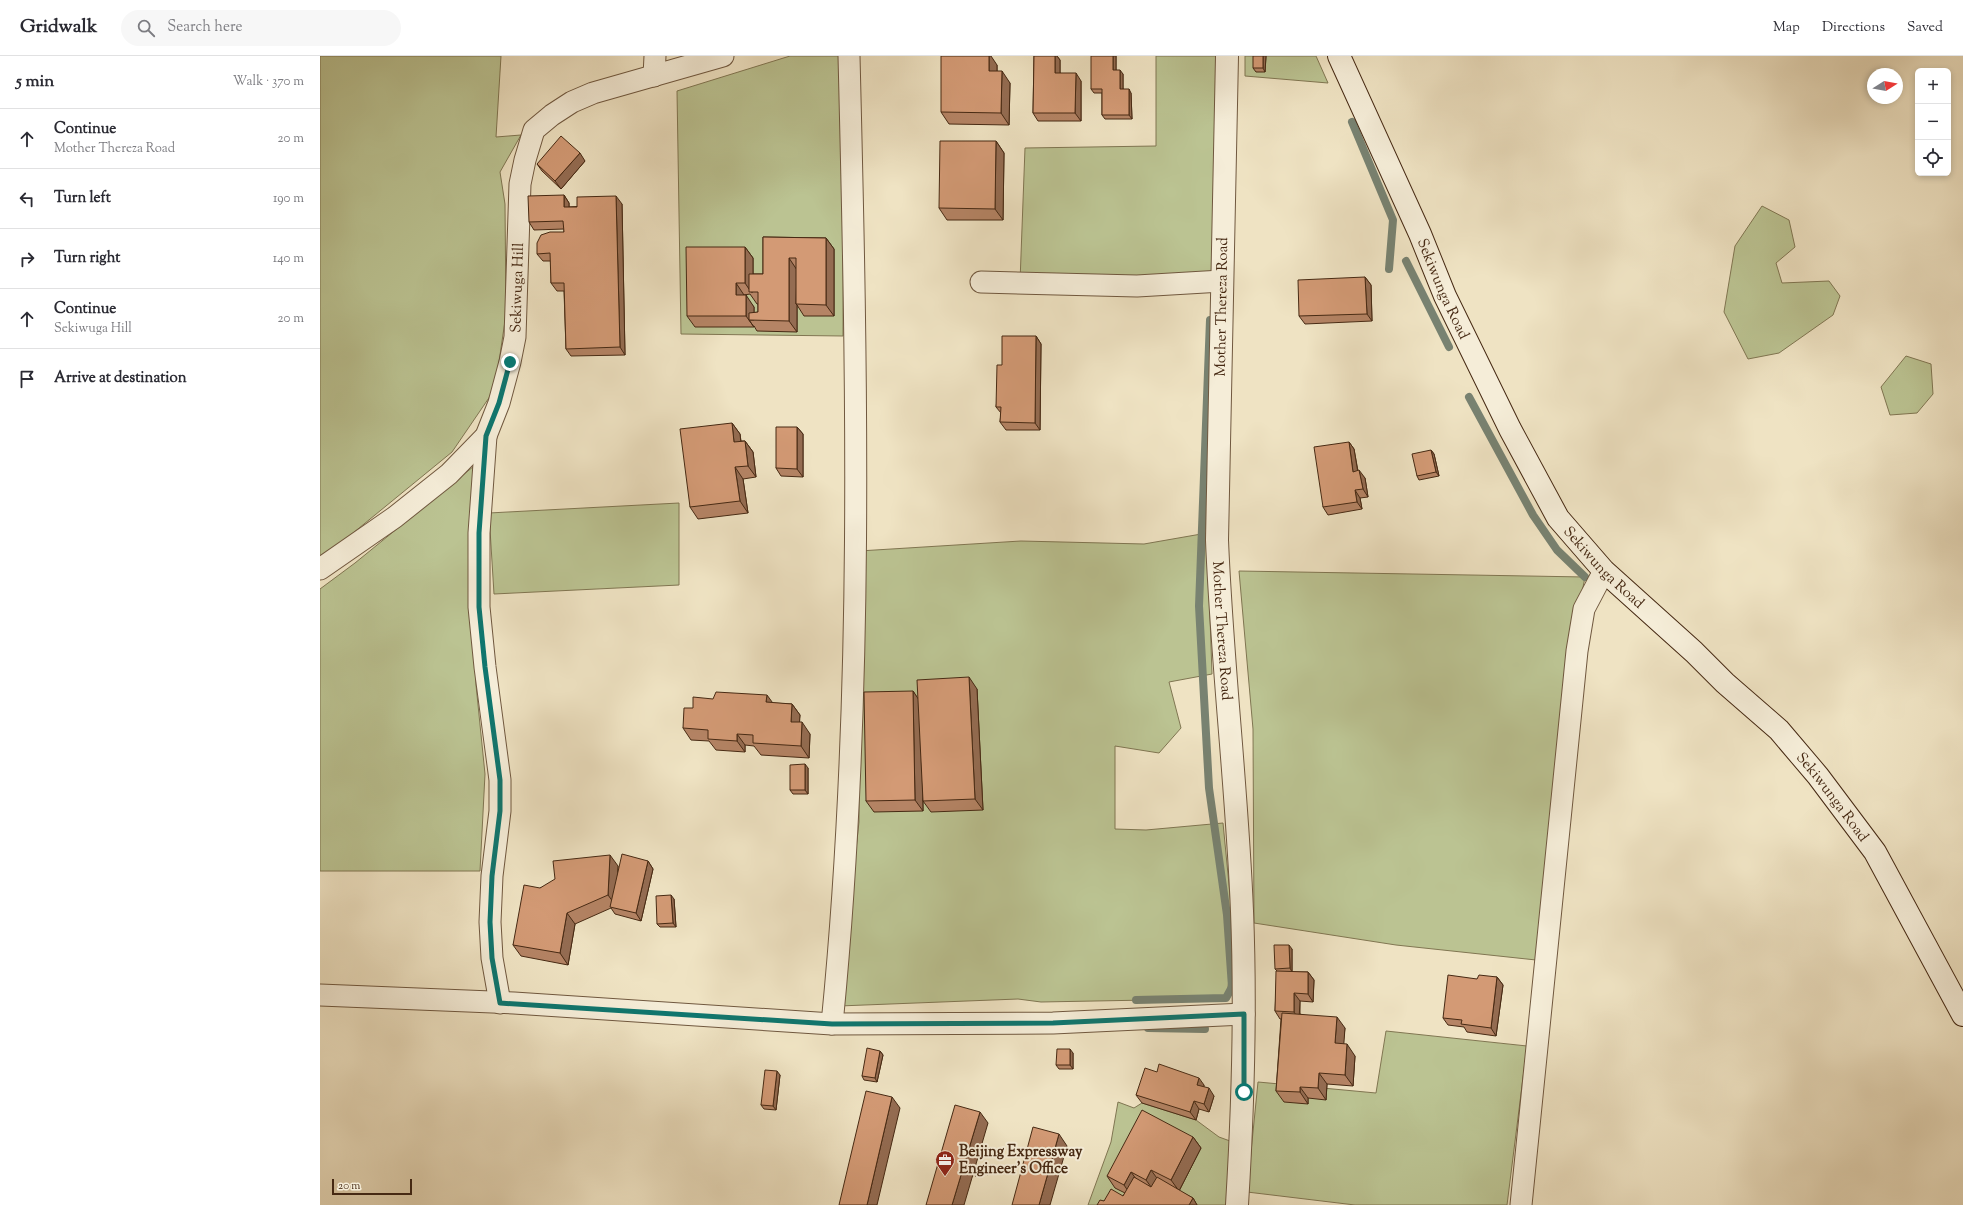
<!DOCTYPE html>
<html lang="en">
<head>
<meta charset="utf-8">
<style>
  :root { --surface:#fff; --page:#f7f7f7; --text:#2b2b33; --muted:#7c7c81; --line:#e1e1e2 }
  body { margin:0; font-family:"Sorts Mill Goudy",serif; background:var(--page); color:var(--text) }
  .controls { position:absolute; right:12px; top:12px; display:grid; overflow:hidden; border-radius:6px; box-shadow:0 2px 6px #0003 }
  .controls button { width:36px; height:36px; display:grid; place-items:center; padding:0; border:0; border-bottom:1px solid var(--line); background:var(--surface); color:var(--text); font:20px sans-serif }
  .compass { position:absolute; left:1547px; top:12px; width:36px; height:36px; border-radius:50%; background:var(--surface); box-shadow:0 2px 6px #0003; rotate:79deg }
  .scale { position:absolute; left:12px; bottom:10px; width:80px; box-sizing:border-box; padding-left:4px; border:2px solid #462913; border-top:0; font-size:11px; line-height:14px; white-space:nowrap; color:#462913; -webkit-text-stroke:3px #f5edd8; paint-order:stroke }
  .stop { position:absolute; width:12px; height:12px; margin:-9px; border:3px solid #0f766e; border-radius:50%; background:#fff }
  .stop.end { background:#0f766e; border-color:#fff; box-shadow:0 1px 4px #0008 }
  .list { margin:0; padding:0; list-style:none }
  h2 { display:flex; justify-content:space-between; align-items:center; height:52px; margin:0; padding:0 16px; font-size:17px }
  h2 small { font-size:13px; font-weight:400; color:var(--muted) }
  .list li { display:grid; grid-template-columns:26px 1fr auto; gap:12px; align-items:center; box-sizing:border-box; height:60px; padding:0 16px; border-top:1px solid var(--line) }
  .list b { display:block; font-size:15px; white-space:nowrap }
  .list p { margin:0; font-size:13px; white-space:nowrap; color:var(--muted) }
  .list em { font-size:13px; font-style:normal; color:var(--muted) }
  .icon { flex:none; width:22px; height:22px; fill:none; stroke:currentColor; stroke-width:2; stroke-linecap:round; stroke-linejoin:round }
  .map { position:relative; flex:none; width:1643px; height:1149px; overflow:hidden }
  header { display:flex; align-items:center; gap:24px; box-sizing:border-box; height:56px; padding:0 20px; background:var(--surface); border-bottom:1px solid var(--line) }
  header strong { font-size:19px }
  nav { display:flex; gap:22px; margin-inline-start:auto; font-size:14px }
  .search { width:280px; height:36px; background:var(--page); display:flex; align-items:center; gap:10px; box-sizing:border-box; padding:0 14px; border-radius:22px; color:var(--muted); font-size:15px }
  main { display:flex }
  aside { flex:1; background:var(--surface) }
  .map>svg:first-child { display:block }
  .green { fill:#bbc392; stroke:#807652 }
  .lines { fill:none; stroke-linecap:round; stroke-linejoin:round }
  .stream { stroke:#788271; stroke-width:8 }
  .minor-casing { stroke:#70583f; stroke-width:23 }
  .tertiary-casing { stroke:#70583f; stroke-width:24 }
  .secondary-casing { stroke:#462913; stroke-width:24 }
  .path { stroke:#462913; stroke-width:2.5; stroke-dasharray:1 2; stroke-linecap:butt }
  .minor { stroke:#f5edd8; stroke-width:21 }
  .tertiary { stroke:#f5edd8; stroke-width:22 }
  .secondary { stroke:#f5edd8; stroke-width:22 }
  .wall { fill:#b58465; stroke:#462913; fill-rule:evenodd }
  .shaded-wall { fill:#946c52; stroke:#462913 }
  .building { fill:#d39a75; stroke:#462913 }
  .route { stroke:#0f766e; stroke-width:5 }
  .labels { text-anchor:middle; stroke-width:4; stroke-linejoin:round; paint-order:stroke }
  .street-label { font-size:15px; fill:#462913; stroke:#f5edd8 }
  .poi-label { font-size:15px; font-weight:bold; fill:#462913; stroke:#f5edd8; text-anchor:start }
</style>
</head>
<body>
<header>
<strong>Gridwalk</strong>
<div class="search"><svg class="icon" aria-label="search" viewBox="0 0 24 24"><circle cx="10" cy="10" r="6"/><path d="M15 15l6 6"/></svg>Search here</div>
<nav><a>Map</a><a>Directions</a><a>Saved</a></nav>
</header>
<main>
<aside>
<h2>5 min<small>Walk · 370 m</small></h2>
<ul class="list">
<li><svg class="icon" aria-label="ahead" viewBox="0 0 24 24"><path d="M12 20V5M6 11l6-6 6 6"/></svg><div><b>Continue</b><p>Mother Thereza Road</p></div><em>20 m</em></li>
<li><svg class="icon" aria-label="left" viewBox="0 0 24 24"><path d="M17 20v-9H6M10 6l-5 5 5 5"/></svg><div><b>Turn left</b></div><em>190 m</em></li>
<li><svg class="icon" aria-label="right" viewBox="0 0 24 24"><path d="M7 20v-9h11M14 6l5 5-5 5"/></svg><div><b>Turn right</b></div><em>140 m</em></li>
<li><svg class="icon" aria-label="ahead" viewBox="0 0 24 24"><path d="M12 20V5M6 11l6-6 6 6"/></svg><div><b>Continue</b><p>Sekiwuga Hill</p></div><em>20 m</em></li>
<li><svg class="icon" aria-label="arrive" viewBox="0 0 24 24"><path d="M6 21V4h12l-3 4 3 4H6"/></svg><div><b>Arrive at destination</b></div></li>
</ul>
</aside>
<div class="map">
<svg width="1643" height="1149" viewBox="0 0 1643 1149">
  <rect width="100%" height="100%" fill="#efe3c3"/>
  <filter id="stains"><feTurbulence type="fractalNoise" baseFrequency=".005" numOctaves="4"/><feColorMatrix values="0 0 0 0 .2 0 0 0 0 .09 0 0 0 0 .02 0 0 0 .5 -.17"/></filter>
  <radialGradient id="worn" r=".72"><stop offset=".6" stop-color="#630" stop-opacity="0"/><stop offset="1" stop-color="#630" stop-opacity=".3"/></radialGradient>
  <path class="green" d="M0,0h181l-5,81 25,-2 -21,37 5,32 1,110 -11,75 -43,63 -132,108z
    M470,0h53l1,4 -1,276 -162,-2 -4,-243z
    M836,0h64l-7,235 -193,-9 5,-134 131,-2z
    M925,0h71l12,27 -83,-7z
    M1442,150l27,14 6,27 -19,16 6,20 47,-2 11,15 -7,19 -54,38 -31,6 -24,-47 11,-66z
    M1586,300l25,8 2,30 -16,19 -27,2 -9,-28z
    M154,410l-3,116 5,103 9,89 -5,97h-160v-282l35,-26z
    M359,447v82l-185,9 -5,-81z
    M887,477l5,141 -43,8 12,46 -22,25 -44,-7v83l31,1 77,-7 11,113 -7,60 -25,3 -161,3 -23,-3 -179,7 20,-184v-271l162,-10 123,3z
    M919,515l346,6 -22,114 -27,269 -140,-15 -142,-22 -1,-194z
    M1066,975l141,15 -20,159h-152l-108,-13 11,-110 118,11z
    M798,1046l16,6 8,-5 54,17 23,17 11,4 -2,64h-140l23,-63z"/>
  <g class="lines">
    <path class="stream" d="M1032,66l41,98 -4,49
      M1086,205l43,86
      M1149,341l64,118 24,35 28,27
      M816,944l90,-2 6,-11 -5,-72 -18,-127 -10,-182 11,-286
      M828,972l57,1"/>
    <g class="minor-casing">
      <g id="minor">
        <path d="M334,20l1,-20"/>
        <path d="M661,226l156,4 85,-5"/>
        <path d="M166,380l-7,97v74l6,60 15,113v31l-8,65 -2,46 2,36 8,45"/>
        <path id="s1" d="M0,513l75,-52 54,-43 37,-38 13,-33 11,-41 5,-25 5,-153 5,-24 9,-30 18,-15 20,-13 21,-9 130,-37"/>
        <path d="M0,939l194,8 318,21 221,-1 191,-9"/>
        <path d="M512,968c32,-321 25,-646 17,-968"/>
        <path d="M1201,1149l56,-554 7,-42 20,-38"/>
      </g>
    </g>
    <g class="tertiary-casing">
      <g id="tertiary">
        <path id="s2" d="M907,0l-10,484c5,124 20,247 25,371 4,98 1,196 -5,294"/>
      </g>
    </g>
    <g class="secondary-casing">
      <g id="secondary">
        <path id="s3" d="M1019,0l81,178 25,62 65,133 48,89 46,53 90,81 31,31 54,47 39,46 57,76 88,163"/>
      </g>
    </g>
    <path class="path" d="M652,1120l29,-4"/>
    <use href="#minor" class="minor"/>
    <use href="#tertiary" class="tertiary"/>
    <use href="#secondary" class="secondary"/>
  </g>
  <path class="wall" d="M714,0h23l3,4v13l21,8v40h-43l-5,-8z
    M796,0v14l7,4v15l8,4 1,26h-27l-3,-4v-22h-8l-3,-4z
    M946,0l-1,16h-9l-3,-4z
    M677,9v6l13,12 -1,42 -60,-1 -8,-12z
    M676,85l8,12 -1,67h-56l-8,-12z
    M265,105l-24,28 -19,-18 -5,-7z
    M244,139l5,8v4l53,-3 3,151 -54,1 -5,-7 -2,-58h-7l-6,-8v-22h-8l-6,-7 27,-22v-3l-30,1 -5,-8z
    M443,181l63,1 8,11v67h-30l-7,-11v27l-40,-1 -3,-5v1h-59l-8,-11 58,-69 8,11v16h10zM430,238l7,10h1v8l-4,1v-6l-10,-12z
    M1045,221l6,8 1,36 -67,3 -6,-8z
    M716,280l5,8 -1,86h-34l-6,-8 1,-9 -5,-6 6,-42z
    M412,367l8,11 1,7h4l8,11 3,25 -13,2 5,34 -50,6 -8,-12z
    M477,371l6,7v43l-22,-1 -5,-8z
    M1029,386l5,7 4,22 7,7 3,19 -8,1 2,11 -34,6 -5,-8z
    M1111,394l3,4 5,22 -20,4 -2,-4z
    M657,633l6,121 -52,2 -8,-11v-3v13l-49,1 -8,-11 47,-110 5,8z
    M452,647l20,1 8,11 -1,7 11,12 -1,24 -48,-3 -7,-9 -9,-1v7l-29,-2 -7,-9 -18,-1 -8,-12 10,-20z
    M488,712v26h-15l-3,-4z
    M328,805l5,8 -12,52 -26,-7 -4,-6 -36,16 -7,41 -47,-9 -8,-11 27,-57 78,-22v7z
    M354,843l2,28h-16l-3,-3z
    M972,893v23h16l6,8 -1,22 -13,-1v13l45,14 -2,16 12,12 -2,30 -26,-2 -1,16 -18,-2v6l-24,-2 -8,-11 5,-72h-1l-5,-8 2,-40 -2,-2z
    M1177,921l6,8 -7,51 -29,-4 -3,-5 -16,-2 -5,-7 34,-39z
    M560,995l3,4 -6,27 -13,-2 -2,-4z
    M753,997v16h-14l-3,-4z
    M837,1016l47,13v2l10,9 -5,16 -10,-3 -3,11 -54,-17 -6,-8z
    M460,1019l-4,35 -12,-1 -3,-4z
    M873,1081l8,11 -22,43 14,7 4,7h-100l7,-4 19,-5 2,-3 -10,-5 -8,-12z"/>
  <path class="shaded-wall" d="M669,0h2l6,9v18l-8,-12z
    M735,0h2l3,4v21l-5,-8z
    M793,0h3v18l-3,-4z
    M943,0h3l-1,16 -2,-4z
    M800,14l3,4v18l-3,-3z
    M682,15l8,12 -1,42 -8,-12z
    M756,17l5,8v40l-6,-8z
    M809,33l2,4 1,26 -3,-4z
    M676,85l8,12 -1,67 -8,-11z
    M260,97l5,8 -24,28 -6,-8z
    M244,139l5,8v12l-5,-8z
    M296,140l6,8 3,151 -5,-8z
    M506,182l8,11v67l-8,-11z
    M425,191l8,11v34h-2l-6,-9z
    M469,202l8,12 -1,34 1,1v27l-8,-11z
    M1045,221l6,8 1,36 -5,-7z
    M416,227l8,12v12l-8,-12z
    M426,239l8,12v13h-5l5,7 -8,-11z
    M716,280l5,8 -1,86 -5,-7z
    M412,367l8,11 2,19 -8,-11z
    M477,371l6,7v43l-6,-8z
    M425,385l8,11 3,25 -8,-11z
    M1029,386l5,7 5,30 -6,-7z
    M1111,394l3,4 5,22 -3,-4z
    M415,411l8,12 5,34 -8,-12z
    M1039,414l6,8 3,19 -5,-8z
    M1035,434l5,8 2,11 -5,-7z
    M649,621l8,12 6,121 -8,-11z
    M593,635l8,12 2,108 -8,-11z
    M447,639l8,11 -9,-4z
    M472,648l8,11 -1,18 -8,-11z
    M482,666l8,12 -1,24 -8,-12z
    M417,678l8,11v7l-8,-11z
    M485,708l3,4v26l-3,-4z
    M290,799l8,11 -2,40 -8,-11z
    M328,805l5,8 -12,52 -5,-8z
    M351,839l3,4 2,28 -3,-4z
    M247,857l8,11 -7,41 -8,-12z
    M969,889l3,4v23l-2,-4z
    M988,916l6,8 -1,22 -5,-8z
    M1177,921l6,8 -7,51 -5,-8z
    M974,937l6,8 -1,19 -5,-8z
    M1017,961l8,11 -2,27 -8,-12z
    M1027,988l8,12 -2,30 -8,-11z
    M750,993l3,4v16l-3,-4z
    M560,995l3,4 -6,27 -2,-4z
    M457,1015l3,4 -4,35 -3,-4z
    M999,1017l8,11 -1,16 -8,-12z
    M879,1022l5,7 -2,8 -5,-8z
    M980,1031l8,11v6l-8,-12z
    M889,1032l5,8 -5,16 -5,-8z
    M572,1041l8,11 -23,97h-10z
    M874,1045l5,8 -3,11 -6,-8z
    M660,1056l8,11 -24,82h-12z
    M739,1078l8,12 -17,59h-11z
    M873,1081l8,11 -22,43 -8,-11z
    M831,1114l8,11 -5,10 -8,-11z
    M811,1116l8,11 -7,14 -8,-12z
    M873,1142l4,7h-8z"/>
  <path class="building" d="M621,0h48v15h13l-1,42 -60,-1z
    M714,0h21v17h21l-1,40h-42z
    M771,0h22v14h7v19h9v26h-27v-26h-11z
    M933,0h10v12h-10z
    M241,80l19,17 -25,28 -18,-17z
    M620,85h56l-1,68 -56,-1z
    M244,139v12h13v-10l39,-1 4,151 -54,2 -2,-66h-13l-1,-30 -13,1v-11l4,-8 9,-3h14l-1,-11 -34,1 -1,-26z
    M443,181l63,1v67l-30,-1v-46h-7v63l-40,-1v-7l9,-1v-20h-9v-18h14z
    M366,191h59v36h-9v12h10v21h-59z
    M1045,221l2,37 -68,2 -1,-36z
    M682,280h34l-1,87 -35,-1 1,-15h-5l1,-42h5z
    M412,367l2,19 11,-1 3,25 -13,1 5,34 -50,6 -10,-78z
    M456,371h21v42l-21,-1z
    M1029,386l4,30 6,-2 4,19 -8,1 2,12 -34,5 -9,-60z
    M1111,394l5,22 -19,4 -5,-22z
    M649,621l6,122 -52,2 -6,-121z
    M593,635l2,109 -49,1 -2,-109z
    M396,636l51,3 -1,7 26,2 -1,18h11l-1,24 -48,-3v-8l-16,-1v7l-29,-2v-9l-25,-2 1,-20h9v-11l20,2z
    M485,708v26h-15v-25z
    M302,798l26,7 -12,52 -26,-6z
    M290,799l-2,40 -41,18 -7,40 -47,-8 11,-60 16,3 15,-9 -2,-18z
    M351,839l2,28 -16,1 -1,-28z
    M954,889h15l1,23 -15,1z
    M956,915l32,1v22l-14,-1v19l-19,-1z
    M1128,919l29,4 2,-4 18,2 -6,51 -30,-4 1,-4 -19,-2z
    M962,957l55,4 -2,26 12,1 -2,31 -26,-2 -1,15 -18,-1v5l-24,-1z
    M547,992l13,3 -5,27 -13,-2z
    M737,993h13v16h-14z
    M839,1008l40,14 -2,7 12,3 -5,16 -10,-3 -4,11 -54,-17 9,-27 12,4z
    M445,1014l12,1 -4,35 -12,-1z
    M546,1035l26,6 -25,108h-28z
    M635,1049l25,7 -28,93h-26z
    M822,1054l51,27 -22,43 -20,-10 -5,10 -15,-8 -7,13 -17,-9z
    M713,1071l26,7 -20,71h-27z
    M814,1121l17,10 6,-10 36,21 -4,7h-92l3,-5 4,1 7,-12 12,7z"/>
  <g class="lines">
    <path class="route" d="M190,306l-11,41 -13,33 -7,97v74l6,60 15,113v31l-8,65 -2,46 2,36 8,45 332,21 221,-1 191,-9v78"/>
  </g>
  <defs>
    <g id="office-pin" transform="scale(1)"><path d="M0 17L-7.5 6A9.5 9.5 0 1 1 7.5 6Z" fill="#8f2418" stroke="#f5edd8"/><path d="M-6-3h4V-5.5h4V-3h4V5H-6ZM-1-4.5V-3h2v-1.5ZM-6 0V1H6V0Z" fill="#fff"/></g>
  </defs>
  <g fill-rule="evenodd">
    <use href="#office-pin" x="625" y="1104"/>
  </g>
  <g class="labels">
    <g class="street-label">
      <text dy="5" stroke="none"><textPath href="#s1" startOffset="366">Sekiwuga Hill</textPath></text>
      <text dy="5" stroke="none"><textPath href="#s3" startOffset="255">Sekiwunga Road</textPath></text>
      <text transform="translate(901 251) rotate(-89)" y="5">Mother Thereza Road</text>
      <text dy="5" stroke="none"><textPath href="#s3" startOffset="579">Sekiwunga Road</textPath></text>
      <text dy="5" stroke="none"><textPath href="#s2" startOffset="575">Mother Thereza Road</textPath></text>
      <text dy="5" stroke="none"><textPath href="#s3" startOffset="904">Sekiwunga Road</textPath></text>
    </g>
    <g class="poi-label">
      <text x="639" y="1100">Beijing Expressway<tspan x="639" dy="17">Engineer's Office</tspan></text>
    </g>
  </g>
  <rect width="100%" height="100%" filter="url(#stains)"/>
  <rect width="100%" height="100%" fill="url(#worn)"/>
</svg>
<div class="controls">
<button>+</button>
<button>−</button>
<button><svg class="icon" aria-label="locate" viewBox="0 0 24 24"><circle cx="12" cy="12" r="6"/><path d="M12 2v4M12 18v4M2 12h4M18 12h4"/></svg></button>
</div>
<svg class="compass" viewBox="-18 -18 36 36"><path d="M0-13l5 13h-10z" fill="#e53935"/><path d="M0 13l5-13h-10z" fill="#7c7c81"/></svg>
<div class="scale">20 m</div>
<div class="stop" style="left:924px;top:1036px"></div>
<div class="stop end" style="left:190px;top:306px"></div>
</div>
</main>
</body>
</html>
